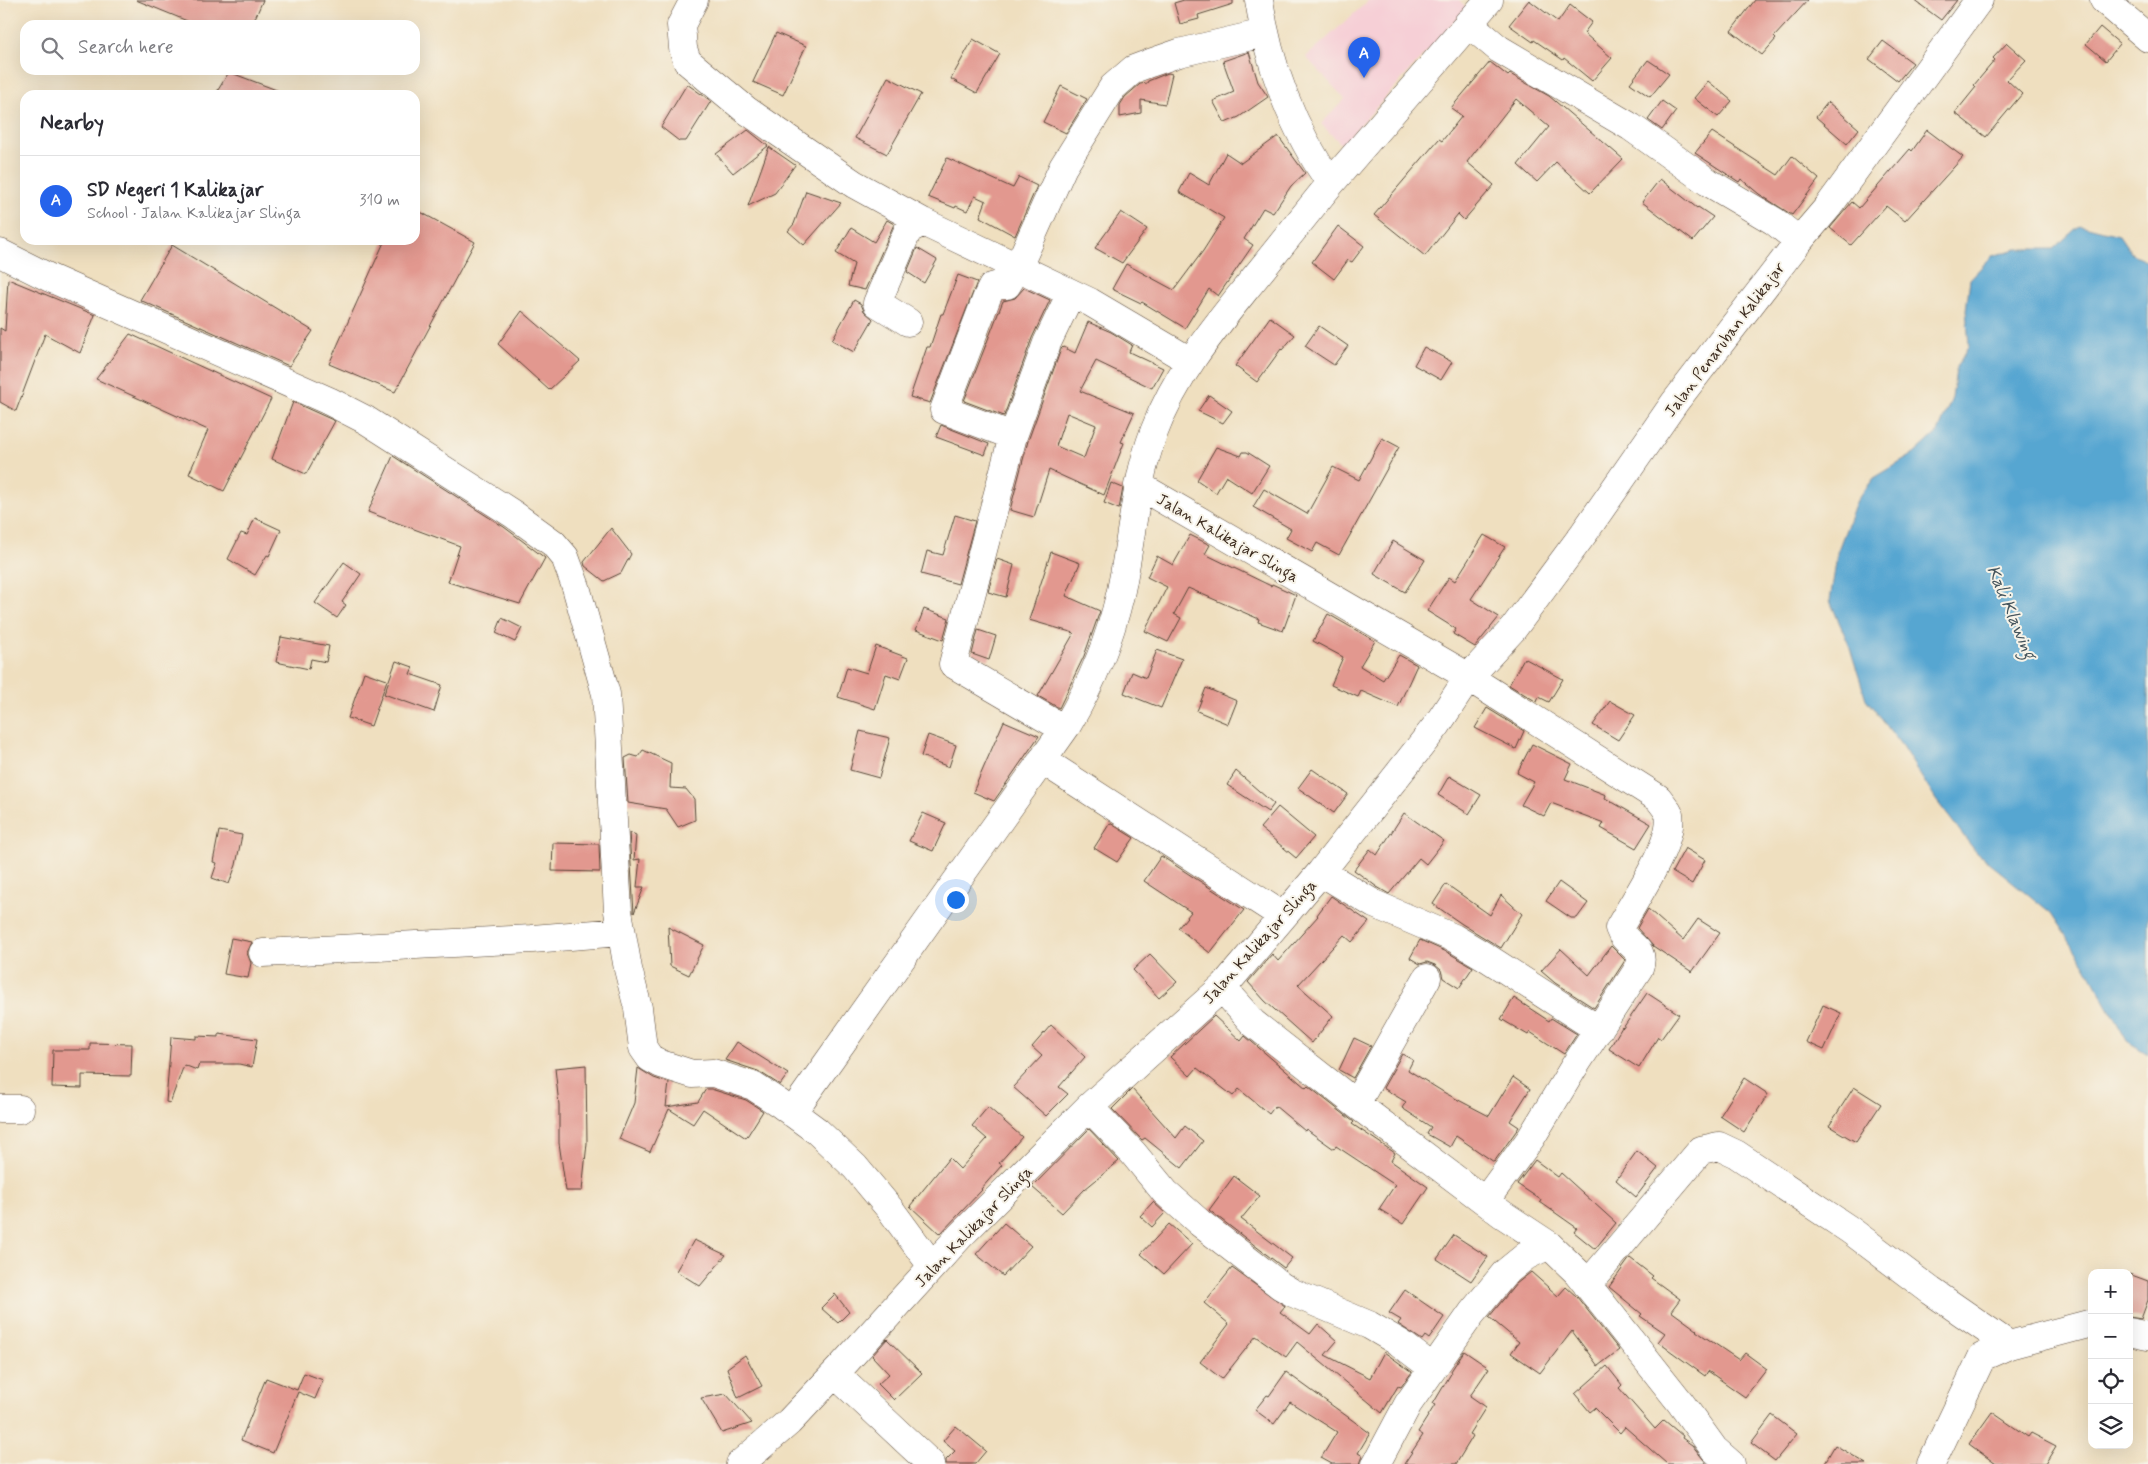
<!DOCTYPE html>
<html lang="en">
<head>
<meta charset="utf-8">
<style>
  :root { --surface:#fff; --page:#f2f2f3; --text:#2b2b33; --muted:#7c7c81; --line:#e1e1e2; --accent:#2563eb }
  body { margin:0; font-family:Mynerve,sans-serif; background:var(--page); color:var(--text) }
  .controls { position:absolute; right:15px; bottom:15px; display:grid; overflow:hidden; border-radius:10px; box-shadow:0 5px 20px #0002 }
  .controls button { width:45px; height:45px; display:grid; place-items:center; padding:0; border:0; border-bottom:1px solid var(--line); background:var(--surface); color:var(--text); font:25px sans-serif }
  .you { position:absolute; left:955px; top:899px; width:18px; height:18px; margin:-12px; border:4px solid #fff; border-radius:50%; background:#1a73e8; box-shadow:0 0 0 8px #1a73e833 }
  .badge { display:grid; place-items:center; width:32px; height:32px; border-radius:50%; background:var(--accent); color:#fff; font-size:16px; font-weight:700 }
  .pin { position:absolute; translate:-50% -41px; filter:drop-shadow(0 1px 2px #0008) }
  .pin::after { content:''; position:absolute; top:26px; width:18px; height:15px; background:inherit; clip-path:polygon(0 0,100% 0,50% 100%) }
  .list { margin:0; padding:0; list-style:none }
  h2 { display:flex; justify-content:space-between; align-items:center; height:65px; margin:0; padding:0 20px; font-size:21px }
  h2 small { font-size:16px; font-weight:400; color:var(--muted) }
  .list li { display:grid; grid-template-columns:32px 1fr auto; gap:15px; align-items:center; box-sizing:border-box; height:90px; padding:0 20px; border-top:1px solid var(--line) }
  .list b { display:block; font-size:19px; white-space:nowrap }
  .list p { margin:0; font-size:16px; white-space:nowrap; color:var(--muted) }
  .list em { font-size:16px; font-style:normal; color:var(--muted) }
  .icon { flex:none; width:28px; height:28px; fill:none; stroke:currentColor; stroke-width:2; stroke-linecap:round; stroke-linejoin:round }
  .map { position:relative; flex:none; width:2148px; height:1464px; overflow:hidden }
  .search { position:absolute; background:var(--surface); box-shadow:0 5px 20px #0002; left:20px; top:20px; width:400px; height:55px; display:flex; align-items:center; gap:12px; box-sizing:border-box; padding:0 18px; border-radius:15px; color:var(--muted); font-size:19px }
  .panel { position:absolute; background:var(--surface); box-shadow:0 5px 20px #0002; left:20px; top:90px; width:400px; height:155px; border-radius:15px }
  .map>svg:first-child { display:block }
  .built { fill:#f6cfd6 }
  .water { fill:#57a6d1; stroke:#496878 }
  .building { fill:#e2988f; fill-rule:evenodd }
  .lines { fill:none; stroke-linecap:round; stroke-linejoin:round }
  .minor-casing { stroke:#564536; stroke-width:29 }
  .minor { stroke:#fff; stroke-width:28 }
  .labels { text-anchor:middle; stroke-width:4; stroke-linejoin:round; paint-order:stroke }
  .street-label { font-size:16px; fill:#3b2a1e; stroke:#f7f3e8 }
  .water-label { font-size:18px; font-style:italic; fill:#45555d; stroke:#f7f3e8 }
</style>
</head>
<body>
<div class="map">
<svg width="2148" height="1464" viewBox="0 0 2148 1464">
  <rect width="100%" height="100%" fill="#f7f3e8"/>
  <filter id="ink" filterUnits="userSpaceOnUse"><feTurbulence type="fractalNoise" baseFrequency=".02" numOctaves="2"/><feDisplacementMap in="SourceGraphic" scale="10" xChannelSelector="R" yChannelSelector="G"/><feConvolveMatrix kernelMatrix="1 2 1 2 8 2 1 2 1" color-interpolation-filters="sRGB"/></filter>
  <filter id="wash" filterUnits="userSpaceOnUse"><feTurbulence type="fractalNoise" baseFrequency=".0096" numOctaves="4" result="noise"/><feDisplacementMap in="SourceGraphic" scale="20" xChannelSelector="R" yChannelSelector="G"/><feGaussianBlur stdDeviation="1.12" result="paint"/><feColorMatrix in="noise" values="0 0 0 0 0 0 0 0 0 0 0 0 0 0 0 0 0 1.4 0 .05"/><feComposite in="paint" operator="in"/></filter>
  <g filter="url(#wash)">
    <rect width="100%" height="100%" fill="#efdfbf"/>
    <path class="built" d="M1369,0h90l8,8 -125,137 -21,-21 24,-25 -39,-42z"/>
    <path class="water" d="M2080,225l39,10 13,19 16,7v793l-21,-13 -42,-76 -34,-52 -75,-61 -40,-52 -34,-54 -36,-47 -17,-54 -19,-44 8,-51 19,-50 17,-22 40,-24 24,-22 14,-34 4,-29 13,-24 -3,-35 4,-31 22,-23 25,-7h36z"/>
    <g id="blocks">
      <path class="building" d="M136,0h127l-11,25h-55z
        M1184,0h49v4l-35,11 1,4 -19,5 -6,-21z
        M1529,0l29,22 12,-17 22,17 -8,11 28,25 -20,23 -28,-23 -1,2 -29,-20 -1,2 -24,-17z
        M1755,0h53l-34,37 2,2 -14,16 -31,-24z
        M1914,0h43l-16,20z
        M2100,27l20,17 -14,17 -20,-17z
        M776,33l30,13 -23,49 -30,-13z
        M973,39l27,15 -23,39 -26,-14z
        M1883,41l30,22 -15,18 -29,-22z
        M2007,43l19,17 -19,20 15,14 -36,43 -31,-24 21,-26 -2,-2 21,-25 -2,-2z
        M1249,52l9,30 10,15 -29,20 -14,6 -12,-22 21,-9 -11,-31z
        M1648,60l21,14 -19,23 -20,-14z
        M1490,62l18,14 2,-2 39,22 74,63 -33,34 -34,-31 -19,20 -19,-17 31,-38 -33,-28 -49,63 27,23 -30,35 -6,-6 -33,42 -51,-41 65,-76 3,2 20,-25 -11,-8z
        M229,72l58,22 -1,1h-71z
        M1168,73l4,1 -7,30 -24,-4v13l-21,4v-12l5,-8 15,-13 7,-1 1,-2z
        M888,77l33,17 -34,60 -32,-16z
        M1708,81l24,20 -14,16 -24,-19z
        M687,84l24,17 -25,40h-7l-18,-14z
        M1061,86l26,13 -21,34 -23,-11z
        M1662,101l14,10 -14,19 -14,-10z
        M1828,102l31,27 -12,15 -31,-27z
        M748,130l20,16 -35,27 -17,-19z
        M1927,130l36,27 -58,64 -19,-15 -35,39 -21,-17 22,-26 7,6 51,-59 2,2z
        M1712,132l66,43 14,-19 27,23 -27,36 -33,-21 -18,-15 -2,3 -44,-29z
        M1278,136l27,37 -14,13 -18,27 -10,-5 -19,31 9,6 -35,51 -9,-7 -24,39 -43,-26 -1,1 -29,-14 14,-25 48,26 29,-39 21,-33 -45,-26 10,-19 20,12 17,-32 15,10z
        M769,147l26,18 -20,28 -27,13z
        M947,158l66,30 6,-11 18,9 -22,50 -35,-19 6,-16 -11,-5 -8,15 -11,-5 -1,2 -27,-11z
        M1660,179l37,29 1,-1 15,10 -20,24 -51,-39z
        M806,191l35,12 -37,42 -16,-14 6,-7z
        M415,209l60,33 -80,150 -66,-28 56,-124h30z
        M1121,212l26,17 -25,34 -27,-15z
        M887,220l7,4 -29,66 -17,-4 6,-22 -18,-11 15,-25 23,14z
        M1338,226l26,20 -12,16 -4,-2 -14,19 -22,-17z
        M172,245l141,86 -24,35 -149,-66z
        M917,248l20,12 -13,23 -17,-11z
        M958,275l19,7 -47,121 -20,-6 17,-50h3l11,-33h2z
        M8,279l87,36 -15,38 -35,-19 -29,77 -16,-9v-74l5,3z
        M1024,288l26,12 -18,38 -28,78 -40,-15 39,-100 12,-3z
        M854,300l7,4 3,7 9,8 -19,33 -22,-12z
        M522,311l58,50 -31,29 -51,-46z
        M1270,317l25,18 -13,15 -1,-1 -24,33 -22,-16z
        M1088,322l23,10 21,13 -3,7 34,16 -11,20 -56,-27 -16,30 54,22 -13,29 3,1 -20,52 -55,-25 -15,47 -24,-7 18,-69 33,-92 2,-2 12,6zM1067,413l29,12 -12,33 -28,-12z
        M1319,326l29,20 -14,19 -29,-19z
        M130,334l141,65 -47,92 -35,-17 19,-44 -112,-51z
        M1424,347l28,15 -11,18 -27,-15z
        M1209,395l23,16 -9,12 -25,-12z
        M293,402l42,19 -29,53 -34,-15z
        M941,425l48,19 -4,11 -49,-18z
        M1382,438l17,9 -60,108 -22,-12 -5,9 -26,-14 5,-9 -38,-22 11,-18 43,25 26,-47 26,13z
        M1216,447l25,9 2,-4h4l22,14 -17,27 -26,-17 -10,17 -19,-13z
        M393,456l111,71 41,31 -25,46 -72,-22 12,-36 -92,-34z
        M1111,483l12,5 -4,21 -15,-6z
        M955,515l20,6 -17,63 -37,-10 6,-23 16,4z
        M255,518l26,12 -12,26 -2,-1 -12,20 -27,-16 13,-26 6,2z
        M611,528l20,26 -10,19 -17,8 -19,-15 -1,-4z
        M1190,535l20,10 -5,9 66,32 1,-2 24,11 -13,36 -25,-9 1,-3 -71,-31 -14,26 7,4 -13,24 -23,-11 22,-44 -20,-10 10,-21 16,9z
        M1484,535l21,12 -34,52 28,18 -24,30 -22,-13 3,-5 -29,-18 22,-34 6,4z
        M1393,541l32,19 -20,32 -31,-18z
        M1051,552l29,11 -14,33 34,15 -16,45 -25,52 -21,-12 36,-63 -45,-13z
        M997,559l17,6 -8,32 -18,-5z
        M344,562l17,12 -19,28 4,3 -9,13 -22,-15z
        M924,609l25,9 -6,22 -27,-10z
        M1328,614l47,27 -15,25 23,14 16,-25 18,10 -19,42 -37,-16 -3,6 -27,-12 12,-28 -30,-16z
        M502,618l20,10 -7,14 -19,-9z
        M978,630l18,6 -7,24 -17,-6z
        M281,637l48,9 -3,16 -15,-3 -2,10 -33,-7z
        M876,646l32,12 -8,21 -14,-5 -11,35 -37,-12 9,-30 20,6z
        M1157,650l25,9 -21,49 -37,-15 8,-21 14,6z
        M1524,658l39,21 -14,23 -10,-5 -2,5 -28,-17z
        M396,661l17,6 -3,7 32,11 -8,27 -50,-18z
        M364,672l23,8 -16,46 -23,-8z
        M1206,688l31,13 -9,23 -31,-13z
        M1610,701l25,14 -17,25 -25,-15z
        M1487,708l37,23 -8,18 -41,-21z
        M1004,721l35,15 -45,65 -21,-9z
        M860,731l30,7 -11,40 -29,-8z
        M928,735l28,10 -7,22 -28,-11z
        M1532,744l40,20 -7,15 41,16 -1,3 46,26 -15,24 -35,-20 3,-5 -53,-20 -7,13 -23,-11 13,-23 -17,-9z
        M643,750l28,13 -1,25 16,1 8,10 1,21 -17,7 -12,-18 -38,-6 -3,-45 6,-3 7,2z
        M1312,769l36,25 -14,19 -36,-25z
        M1236,771l38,33 -6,8 -41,-27z
        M1449,776l32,19 -12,19 -31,-19z
        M1278,807l36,30 -18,21 -36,-30z
        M923,813l23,10 -13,28 -24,-10z
        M1404,813l40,28 -18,23 -7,-6 -30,36 -12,-7 -23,-17 16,-21 7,6z
        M1110,823l24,15 -17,24 -23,-14z
        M219,831l23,4 -6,30 -7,19 -17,-6 5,-15 -4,-1z
        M629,832l7,3 -2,25 6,-1 -3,28h7l-10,26z
        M553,843l46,1 1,28 -48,-1z
        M1685,848l20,12 -13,24 -20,-12z
        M1161,856l83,54 -34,43 -32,-25 13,-16 -47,-31z
        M1559,882l29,21 -11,15h-6l-25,-17z
        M1446,884l44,31 11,-20 21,19 -21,34 -39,-24 -29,-20z
        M1331,896l38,26 -17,20 -8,-7 -46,50 35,31 -21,27 -47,-42 -17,-19 24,-28 6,7 40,-45 -1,-1z
        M1648,909l35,31 15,-21 22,14 -28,39 -39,-26 -16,-18z
        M668,927l36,18 -15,30 -19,-9z
        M231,938l21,4 -5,11 4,10 -3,15 -24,-4z
        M1420,940l27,12 26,15 -14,21 -16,-10 -2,-8 -6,-5 -8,-3 -7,2 -10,-6z
        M1611,946l14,14 -1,2 -30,46 -39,-25 -14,-12 20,-22 28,26z
        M1150,954l27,28 -18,16 -26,-28z
        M1647,993l32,21 -18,25 -3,-2 -19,31 -30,-19 13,-22 1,1z
        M1514,998l35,23 2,-3 26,16 -13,20 -34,-22 -2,3 -27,-16z
        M1823,1005l18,8 -17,37 -18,-8z
        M1214,1016l27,25 4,-5 61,52 2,-2 46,36 -2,2 43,29 -4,8 37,26 -25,37 -24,-15 16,-24 -59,-39 -2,3 -28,-20 -1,2 -30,-25 -6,8 -30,-25 -6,7 -36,-28 -7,8 -20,-19z
        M1051,1025l34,32 -26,30 9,7 -22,22 -33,-29 29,-31 -10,-9z
        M219,1034l38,5 -5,28 -13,-3h-40l-2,6 -13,-5 -14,38 -4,-1 5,-65 25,2v-3l23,1z
        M1354,1038l17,8 -18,32 -14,-8z
        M737,1042l51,32 -8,11 -22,-14 -33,-11z
        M90,1043l42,1 -1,32 -49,-1v13l-30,-1 1,-37h37z
        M1402,1054l11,6 -5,10 37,23 44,23 24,-39 17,12 -20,32 9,6 -25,35 -38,-26 -6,11 -23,-13 4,-7 -29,-19 4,-6 -23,-14z
        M586,1065l1,78 -5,48h-16l-7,-48v-38l-4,-37z
        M638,1068l16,10 15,5 -3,24 32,-5 8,-13h5l35,11 17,11 -17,27 -43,-29 -10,15 -24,-15 -19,43 -31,-13 15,-36z
        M1744,1078l24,16 -24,38 -24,-16z
        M1854,1087l27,17 -25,38 -27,-16z
        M1132,1089l44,49 9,-12 18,15 -21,27 -37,-30 -3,2 -30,-31z
        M988,1107l34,30 -23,26 3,2 -21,24 1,1 -42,44 -30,-28 39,-48 11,11 27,-30 -15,-13z
        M1089,1129l30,32 -34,28 -23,24 -30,-26z
        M1637,1151l21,17 -22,29 -20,-17z
        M1535,1160l23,17 3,-4 55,50 -21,26 -21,-17 3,-4 -37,-26 1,-2 -24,-16z
        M1234,1176l26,20 -19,23 51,39 -8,10 -75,-58z
        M1153,1202l12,11 -13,14 -12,-11z
        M1004,1223l27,23 -28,30 -27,-22z
        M1169,1224l23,20 -28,30 -23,-20z
        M1454,1235l34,22 -17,24 -34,-22z
        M694,1240l32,15 -26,31 -24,-15z
        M1630,1258l23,18 -2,2 29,21 -9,12 26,19 -1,1 43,29 6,-7 22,16 -22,28 -37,-26 -3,5 -47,-34 7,-9 -25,-17 2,-2 -33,-27z
        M1232,1268l53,38 -5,6 30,22 8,-10 19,17 -12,14 45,23 14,-26 28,20 -11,15 -3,-1 -16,27 -85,-71 -11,15 -30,-21 -34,43 -22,-17 29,-38 -25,-21z
        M1531,1272l27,24 8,-9 11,10 42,53 -21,16 -26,-35 -32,42 -29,-20 8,-11 -30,-25 27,-33z
        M2129,1274l19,7v19l-7,19 -12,-2z
        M1405,1290l39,27 -15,22 -4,-3 -3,4 -24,-16 3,-4 -12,-7z
        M835,1294l14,18 -11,11 -17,-15z
        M887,1339l35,34 -28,27 -16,-16 11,-10 -17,-18z
        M1464,1351l25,17 -19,28 16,11 -17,27 4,2 -17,28h-52l19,-29 -5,-3 17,-27 -2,-1 19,-32 -1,-1z
        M745,1355l17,31 -24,12 -11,-30z
        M1607,1366l15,19 -3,3 36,41 9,-9 19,16 -1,2 10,7 15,19h-40l-42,-37 -5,6 -25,-25 -5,4 -15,-18z
        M1286,1372l84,61 -12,20 5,3 -3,8h-28l-11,-6 16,-26 -47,-30 -16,22 -19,-14 12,-15 2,1z
        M304,1373l19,7 -8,19 -17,-7 -25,61 -32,-13 25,-62 31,12z
        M726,1394l26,29 -30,10 -21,-35z
        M1992,1412l36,25 3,-4 25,13 -11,18h-49l-27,-20z
        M1772,1415l25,19 -22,27 -24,-18z
        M956,1426l30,25 -11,13h-29v-4l9,-9 -12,-10z
        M1835,1445l32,19h-43z"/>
    </g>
  </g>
  <g filter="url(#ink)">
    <use href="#blocks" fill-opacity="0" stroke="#564536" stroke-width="1"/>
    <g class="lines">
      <g class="minor-casing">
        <path id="minor" d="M694,0l-13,25 2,23 4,13 59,49 108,74 69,38 167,80 100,59
          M2104,0l44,38
          M1468,23l31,26 132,78 77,55 66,39 25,20
          M1331,183l158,-183
          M0,253l50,25 279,123 37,19 147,94 40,29 12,14 11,30 30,107 12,217 10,58 10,39 5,40 7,10 11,6 31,10 21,-1 40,13 26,17 38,28 38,36 35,42 42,57
          M908,322l-31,-19 31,-73 15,-8
          M1013,436l-69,-26 43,-113 5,-10 7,-2h8l11,-18 45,-100 50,-80 21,-18 16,-6 29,-10 85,-20
          M1138,485l319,185 201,128c4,5 9,11 11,16 6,28 -36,88 -50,114 6,19 28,18 20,40l-65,99 -43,71 -46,63
          M1064,729l-111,-65 60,-228 34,-93 24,-50
          M1042,760l241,156
          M1321,872l53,32 80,34 32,19 113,73
          M263,953l269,-14 89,-7
          M1224,986l7,12 22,25 103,81 146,110 47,31 28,27 103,130 34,47 17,15
          M1356,1104l71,-126
          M1089,1107l44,46 32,39 35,31 81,63 12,7 76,32 31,18 33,25
          M0,1109h20
          M792,1113l276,-389c24,-41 41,-82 52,-129 12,-54 14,-110 34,-163 21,-56 57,-100 94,-146 28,-34 55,-69 83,-103 -38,-52 -63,-120 -72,-183
          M1587,1285l114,-135 18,-4 17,8 114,76 81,61 78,54
          M2129,1332l19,4
          M835,1374l96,90
          M740,1464l49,-42 53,-56 118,-130 129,-129 135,-121 97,-114 116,-147 31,-47 45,-49 71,-96 91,-131 124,-161 29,-34 151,-207
          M1376,1464l32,-60 64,-91 33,-40 21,-17 23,-11
          M1931,1464l51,-107 27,-12 83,-22"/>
      </g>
      <use href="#minor" class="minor"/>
    </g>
  </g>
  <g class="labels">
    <g class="street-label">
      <text transform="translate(1724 339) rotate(-53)" y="6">Jalan Penaruban Kalikajar</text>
      <text transform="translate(1228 537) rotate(30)" y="6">Jalan Kalikajar Slinga</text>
      <text transform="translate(1259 941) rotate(-48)" y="6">Jalan Kalikajar Slinga</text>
      <text transform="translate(973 1226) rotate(-46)" y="6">Jalan Kalikajar Slinga</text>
    </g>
    <g class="water-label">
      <text transform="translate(2012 612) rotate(67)" y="6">Kali Klawing</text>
    </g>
  </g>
</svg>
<div class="controls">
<button>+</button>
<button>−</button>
<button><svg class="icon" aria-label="locate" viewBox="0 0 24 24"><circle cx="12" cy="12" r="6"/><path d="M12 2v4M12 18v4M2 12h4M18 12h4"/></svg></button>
<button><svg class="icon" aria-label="layers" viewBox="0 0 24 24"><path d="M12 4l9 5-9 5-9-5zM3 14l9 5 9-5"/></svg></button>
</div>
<div class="you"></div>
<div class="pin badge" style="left:1364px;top:78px">A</div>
<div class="search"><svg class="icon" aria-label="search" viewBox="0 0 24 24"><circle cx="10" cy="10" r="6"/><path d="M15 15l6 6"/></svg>Search here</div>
<section class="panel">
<h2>Nearby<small></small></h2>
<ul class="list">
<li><span class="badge">A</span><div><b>SD Negeri 1 Kalikajar</b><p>School · Jalan Kalikajar Slinga</p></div><em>310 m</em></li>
</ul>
</section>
</div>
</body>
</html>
